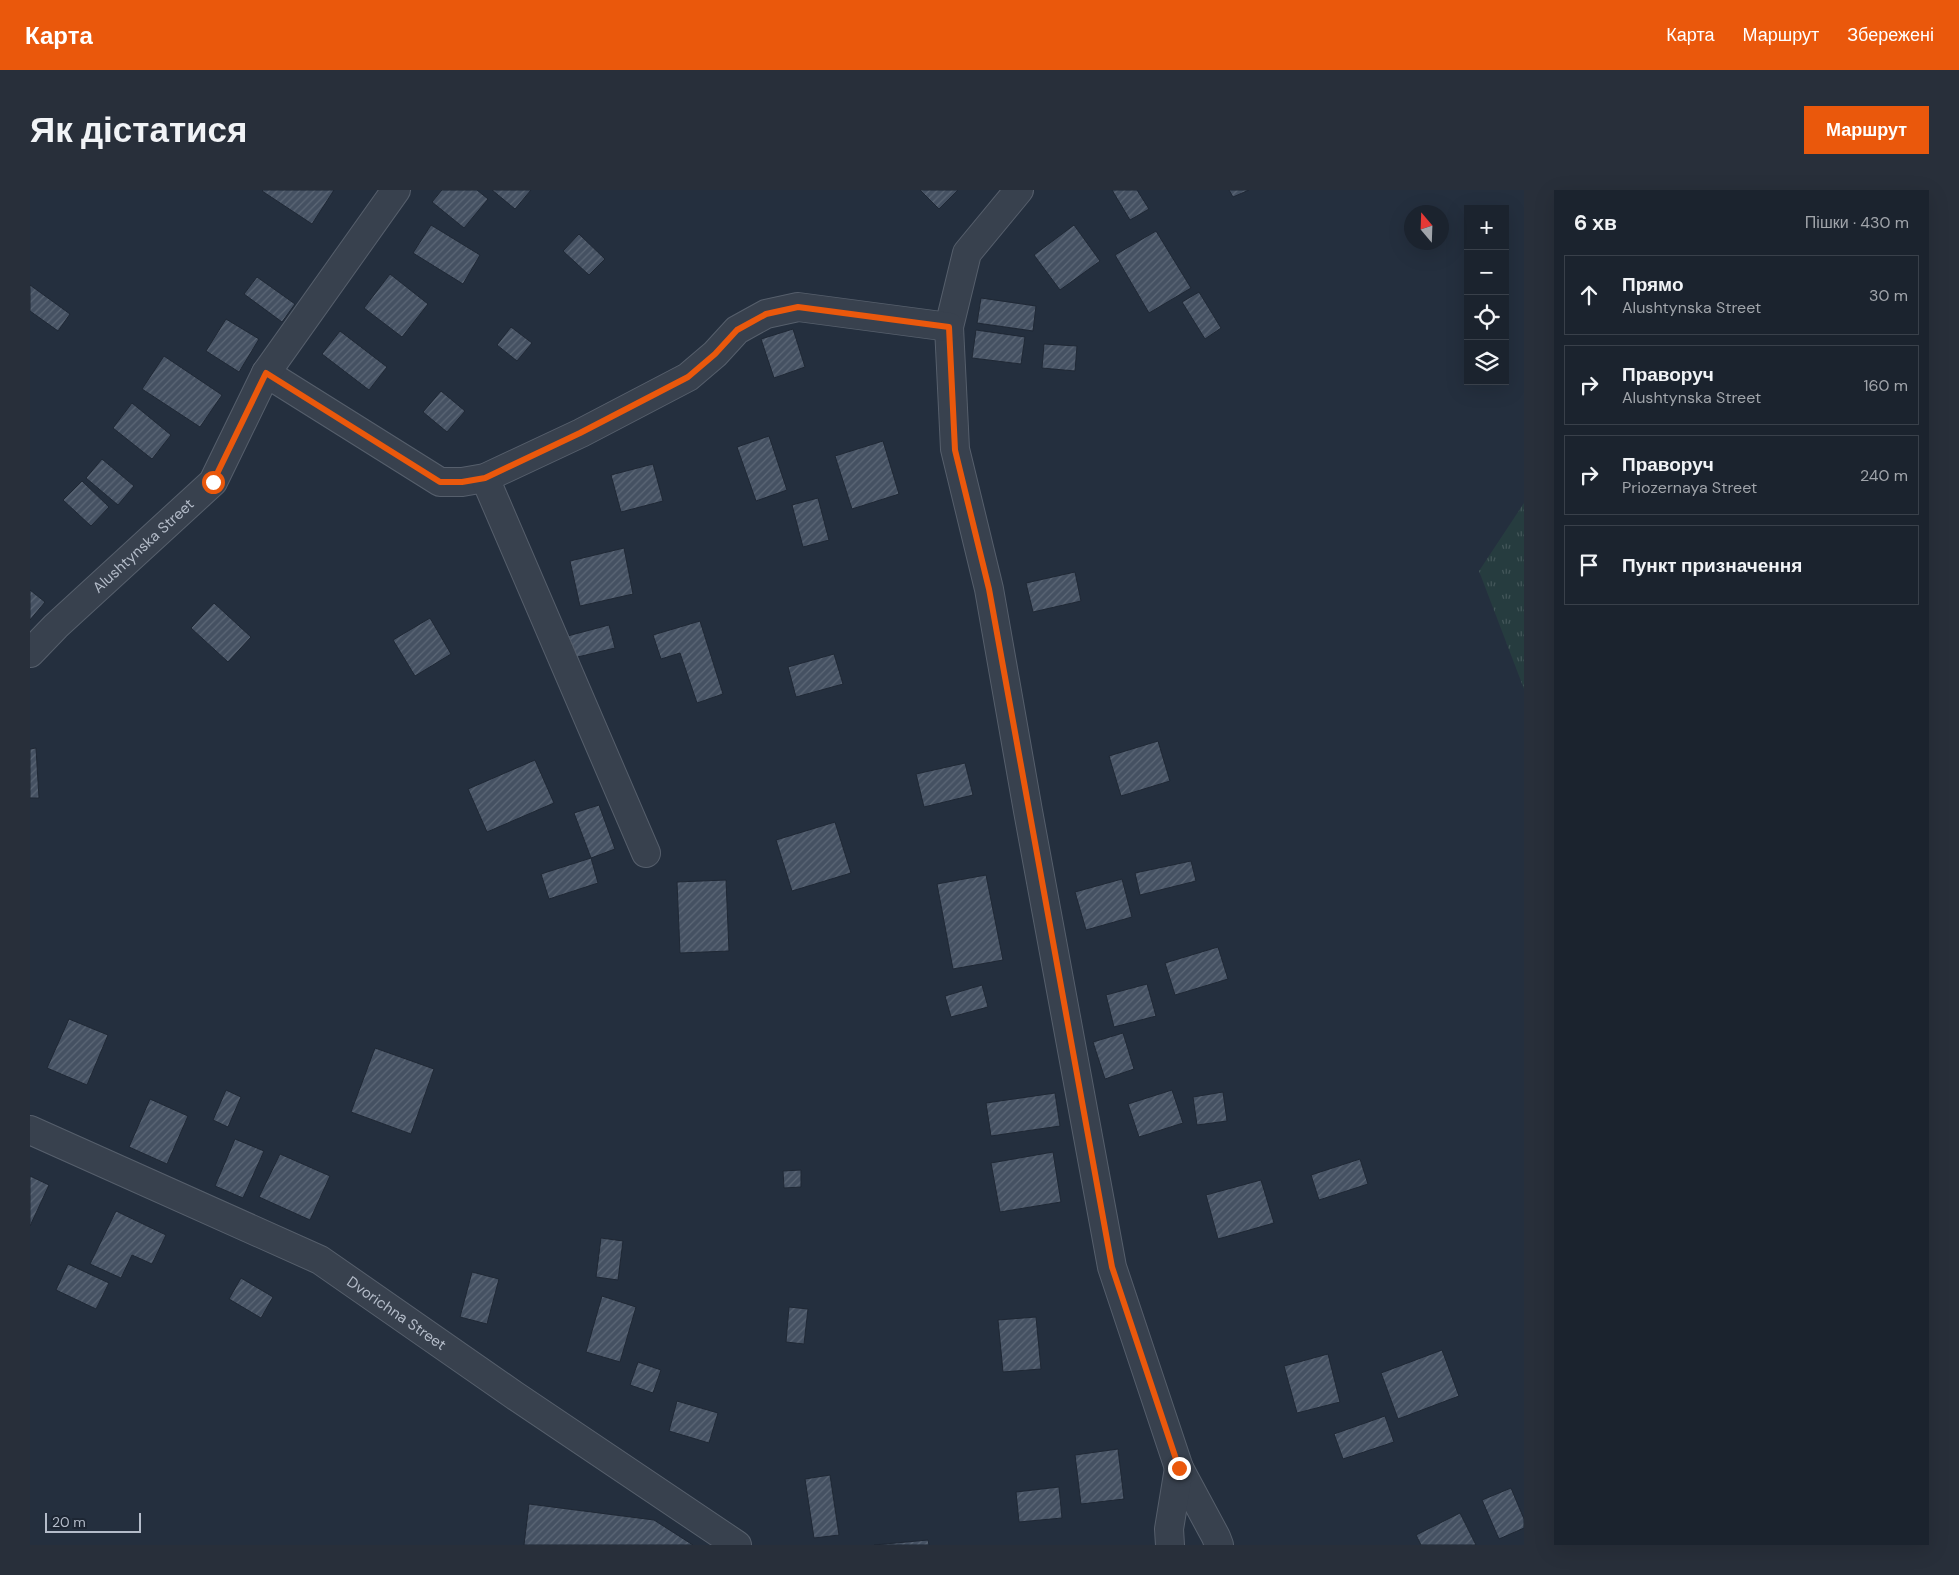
<!DOCTYPE html>
<html lang="uk">
<head>
<meta charset="utf-8">
<style>
  :root { --surface:#1b232e; --page:#282f3a; --text:#f1f3f6; --muted:#a0a4aa; --line:#39404a; --accent:#ea580c }
  body { margin:0; font-family:"DM Sans",sans-serif; background:var(--page); color:var(--text) }
  .controls { position:absolute; right:15px; top:15px; display:grid; overflow:hidden; border-radius:0px; box-shadow:0 5px 20px #0002 }
  .controls button { width:45px; height:45px; display:grid; place-items:center; padding:0; border:0; border-bottom:1px solid var(--line); background:var(--surface); color:var(--text); font:25px sans-serif }
  .compass { position:absolute; left:1374px; top:15px; width:45px; height:45px; border-radius:50%; background:var(--surface); box-shadow:0 5px 20px #0002; rotate:341deg }
  .scale { position:absolute; left:15px; bottom:12px; width:96px; box-sizing:border-box; padding-left:5px; border:2px solid #b4bcc9; border-top:0; font-size:14px; line-height:18px; white-space:nowrap; color:#b4bcc9; -webkit-text-stroke:4px #1d2633; paint-order:stroke }
  .stop { position:absolute; width:15px; height:15px; margin:-11px; border:4px solid #ea580c; border-radius:50%; background:#fff }
  .stop.end { background:#ea580c; border-color:#fff; box-shadow:0 1px 5px #0008 }
  .list { margin:0; padding:0; list-style:none }
  h2 { display:flex; justify-content:space-between; align-items:center; height:65px; margin:0; padding:0 20px; font-size:21px }
  h2 small { font-size:16px; font-weight:400; color:var(--muted) }
  .list li { display:grid; grid-template-columns:32px 1fr auto; gap:15px; align-items:center; box-sizing:border-box; height:80px; margin:0 10px 10px; padding:0 10px; border:1px solid var(--line); border-radius:0px }
  .list b { display:block; font-size:19px; white-space:nowrap }
  .list p { margin:0; font-size:16px; white-space:nowrap; color:var(--muted) }
  .list em { font-size:16px; font-style:normal; color:var(--muted) }
  .icon { flex:none; width:28px; height:28px; fill:none; stroke:currentColor; stroke-width:2; stroke-linecap:round; stroke-linejoin:round }
  .map { position:relative; flex:none; width:1494px; height:1355px; overflow:hidden; border-radius:0px }
  header { display:flex; align-items:center; gap:30px; box-sizing:border-box; height:70px; padding:0 25px; background:var(--accent); color:#fff }
  header strong { font-size:24px }
  nav { display:flex; gap:28px; margin-inline-start:auto; font-size:18px }
  .intro { display:flex; align-items:center; justify-content:space-between; box-sizing:border-box; height:120px; padding:0 30px }
  h1 { margin:0; font-size:35px }
  .button { padding:12px 22px; border-radius:0px; background:var(--accent); color:#fff; font-size:18px; font-weight:700 }
  main { display:flex; gap:30px; padding:0 30px }
  aside { flex:1; background:var(--surface); border-radius:0px; box-shadow:0 5px 20px #0002 }
  .map>svg:first-child { display:block }
  .grass { fill:url(#grass-tufts) }
  .building { fill:url(#building-hatch); stroke:#1f2835 }
  .lines { fill:none; stroke-linecap:round; stroke-linejoin:round }
  .minor-casing { stroke:#565f6c; stroke-width:30 }
  .minor { stroke:#38414e; stroke-width:28 }
  .route { stroke:#ea580c; stroke-width:6 }
  .labels { text-anchor:middle; stroke-width:4; stroke-linejoin:round; paint-order:stroke }
  .street-label { font-size:15px; fill:#b4bcc9; stroke:#1d2633 }
</style>
</head>
<body>
<header>
<strong>Карта</strong>
<nav><a>Карта</a><a>Маршрут</a><a>Збережені</a></nav>
</header>
<div class="intro"><h1>Як дістатися</h1><a class="button">Маршрут</a></div>
<main>
<div class="map">
<svg width="1494" height="1355" viewBox="0 0 1494 1355">
  <defs>
    <pattern id="grass-tufts" width="24" height="20" patternUnits="userSpaceOnUse" patternTransform="scale(1.25)"><rect width="24" height="20" fill="#263c3f"/><path d="M3 7l-1-3M5 7V3M7 7l1-3M15 17l-1-3M17 17v-4M19 17l1-3" fill="none" stroke="#435659"/></pattern>
    <pattern id="building-hatch" width="6" height="6" patternUnits="userSpaceOnUse" patternTransform="scale(1.25)"><rect width="6" height="6" fill="#455162"/><path d="M-1 1l2-2M0 6l6-6M5 7l2-2" fill="none" stroke="#5d6877"/></pattern>
  </defs>
  <rect width="100%" height="100%" fill="#242f3e"/>
  <path class="grass" d="M1494,313v186l-45,-118z"/>
  <path class="building" d="M233,0h71l-22,34 -50,-33z
    M412,0h35l11,9 -24,29 -32,-26z
    M462,0h39l-16,19z
    M890,0h38l-19,19z
    M1082,0h25l12,19 -19,11z
    M1199,0h20l-16,7z
    M401,35l49,30 -17,29 -50,-31z
    M1044,35l26,36 -40,29 -26,-35z
    M1126,41l35,57 -42,25 -34,-58z
    M549,44l26,25 -16,16 -26,-24z
    M360,84l38,30 -26,33 -38,-29z
    M227,87l38,27 -13,18 -38,-28z
    M0,95l40,29 -12,17 -28,-20z
    M1169,102l22,36 -16,11 -23,-37z
    M951,108l55,8 -3,25 -56,-8z
    M196,129l33,20 -20,33 -33,-21z
    M481,137l21,16 -15,18 -20,-16z
    M763,139l12,38 -31,11 -13,-39z
    M946,140l49,7 -4,27 -49,-6z
    M310,141l47,36 -18,23 -47,-36z
    M1014,154l33,2 -2,25 -33,-3z
    M134,166l58,39 -22,32 -58,-38z
    M411,201l24,20 -18,21 -24,-20z
    M102,213l39,32 -19,24 -39,-31z
    M739,246l18,54 -31,11 -19,-54z
    M853,251l16,53 -47,15 -17,-53z
    M72,269l32,27 -16,19 -32,-27z
    M623,274l10,37 -42,11 -10,-37z
    M52,291l27,26 -18,19 -28,-26z
    M788,308l11,42 -26,7 -11,-42z
    M594,358l9,46 -53,12 -10,-45z
    M1045,382l6,29 -48,11 -7,-29z
    M0,400l15,12 -15,18z
    M184,413l37,34 -23,25 -37,-34z
    M400,428l21,36 -36,22 -22,-36z
    M670,431l23,73 -26,9 -17,-50 -19,6 -8,-24z
    M579,435l6,23 -50,12 -5,-22z
    M804,464l9,30 -47,13 -8,-30z
    M1128,551l12,40 -49,15 -12,-40z
    M6,558l3,50h-9v-49z
    M505,570l19,43 -67,29 -19,-43z
    M935,573l8,32 -49,12 -8,-33z
    M569,615l16,44 -24,9 -17,-45z
    M805,632l16,51 -59,18 -16,-51z
    M561,668l7,25 -49,16 -8,-25z
    M1161,671l5,20 -56,14 -5,-22z
    M956,685l17,85 -50,9 -16,-85z
    M1092,689l10,38 -46,13 -11,-38z
    M696,690l3,71 -49,2 -3,-71z
    M1188,757l10,32 -53,16 -10,-32z
    M1117,794l9,32 -42,11 -8,-32z
    M952,795l6,22 -37,10 -6,-21z
    M39,829l39,16 -21,50 -40,-17z
    M1093,843l11,36 -29,10 -12,-37z
    M345,858l59,21 -23,65 -60,-22z
    M196,900l15,7 -13,30 -15,-7z
    M1142,900l11,33 -44,14 -11,-33z
    M1193,902l4,29 -30,4 -4,-28z
    M1025,903l5,33 -69,10 -5,-33z
    M120,909l38,17 -21,48 -38,-17z
    M205,949l29,12 -21,47 -28,-12z
    M1023,962l8,50 -61,10 -9,-49z
    M250,964l50,22 -20,44 -51,-23z
    M1330,969l8,25 -49,16 -8,-25z
    M771,980v17l-17,1 -1,-17z
    M0,986l19,9 -19,41z
    M1231,990l13,43 -56,16 -12,-44z
    M86,1021l50,24 -14,29 -20,-9 -11,23 -31,-14z
    M571,1048l22,3 -5,39 -22,-3z
    M38,1074l41,19 -13,26 -40,-19z
    M442,1082l27,7 -12,45 -27,-7z
    M211,1088l32,19 -12,21 -32,-19z
    M572,1106l34,11 -16,55 -34,-10z
    M759,1117l19,2 -4,35 -18,-2z
    M1006,1127l5,52 -38,3 -5,-52z
    M1412,1160l17,46 -61,23 -17,-46z
    M1298,1164l12,48 -43,11 -13,-47z
    M608,1172l23,8 -8,23 -23,-8z
    M647,1211l41,12 -9,30 -40,-12z
    M1355,1226l9,26 -51,17 -9,-25z
    M1088,1259l6,50 -43,5 -6,-49z
    M800,1285l9,60 -25,3 -9,-59z
    M1029,1297l3,31 -43,4 -3,-30z
    M1481,1298l13,31v9l-25,11 -17,-39z
    M499,1314l125,16 39,25h-169z
    M1430,1323l16,32h-55l-5,-10z
    M898,1350l1,5h-55z"/>
  <g class="lines">
    <g class="minor-casing">
      <g id="minor">
        <path d="M989,0l-52,63 -18,74 6,122 34,140 39,222 84,456 67,201 37,69 3,8"/>
        <path d="M236,183l174,109h22l23,-4 96,-45 107,-56 27,-23 22,-24 29,-16 32,-7 151,20"/>
        <path d="M455,288l161,375"/>
        <path id="s1" d="M0,463l26,-27 157,-144 53,-109 130,-183"/>
        <path id="s2" d="M0,940l290,130 194,135 223,150"/>
        <path d="M1140,1355l-1,-16 10,-61"/>
      </g>
    </g>
    <use href="#minor" class="minor"/>
  </g>
  <g class="lines">
    <path class="route" d="M183,292l53,-109 174,109h22l23,-4 95,-45 108,-56 27,-23 22,-24 29,-16 32,-7 151,20 6,123 34,139 123,678 67,201"/>
  </g>
  <g class="labels">
    <g class="street-label">
      <text dy="5" stroke="none"><textPath href="#s1" startOffset="156">Alushtynska Street</textPath></text>
      <text dy="5" stroke="none"><textPath href="#s2" startOffset="411">Dvorichna Street</textPath></text>
    </g>
  </g>
</svg>
<div class="controls">
<button>+</button>
<button>−</button>
<button><svg class="icon" aria-label="locate" viewBox="0 0 24 24"><circle cx="12" cy="12" r="6"/><path d="M12 2v4M12 18v4M2 12h4M18 12h4"/></svg></button>
<button><svg class="icon" aria-label="layers" viewBox="0 0 24 24"><path d="M12 4l9 5-9 5-9-5zM3 14l9 5 9-5"/></svg></button>
</div>
<svg class="compass" viewBox="-18 -18 36 36"><path d="M0-13l5 13h-10z" fill="#e53935"/><path d="M0 13l5-13h-10z" fill="#a0a4aa"/></svg>
<div class="scale">20 m</div>
<div class="stop" style="left:183px;top:292px"></div>
<div class="stop end" style="left:1149px;top:1278px"></div>
</div>
<aside>
<h2>6 хв<small>Пішки · 430 m</small></h2>
<ul class="list">
<li><svg class="icon" aria-label="ahead" viewBox="0 0 24 24"><path d="M12 20V5M6 11l6-6 6 6"/></svg><div><b>Прямо</b><p>Alushtynska Street</p></div><em>30 m</em></li>
<li><svg class="icon" aria-label="right" viewBox="0 0 24 24"><path d="M7 20v-9h11M14 6l5 5-5 5"/></svg><div><b>Праворуч</b><p>Alushtynska Street</p></div><em>160 m</em></li>
<li><svg class="icon" aria-label="right" viewBox="0 0 24 24"><path d="M7 20v-9h11M14 6l5 5-5 5"/></svg><div><b>Праворуч</b><p>Priozernaya Street</p></div><em>240 m</em></li>
<li><svg class="icon" aria-label="arrive" viewBox="0 0 24 24"><path d="M6 21V4h12l-3 4 3 4H6"/></svg><div><b>Пункт призначення</b></div></li>
</ul>
</aside>
</main>
</body>
</html>
